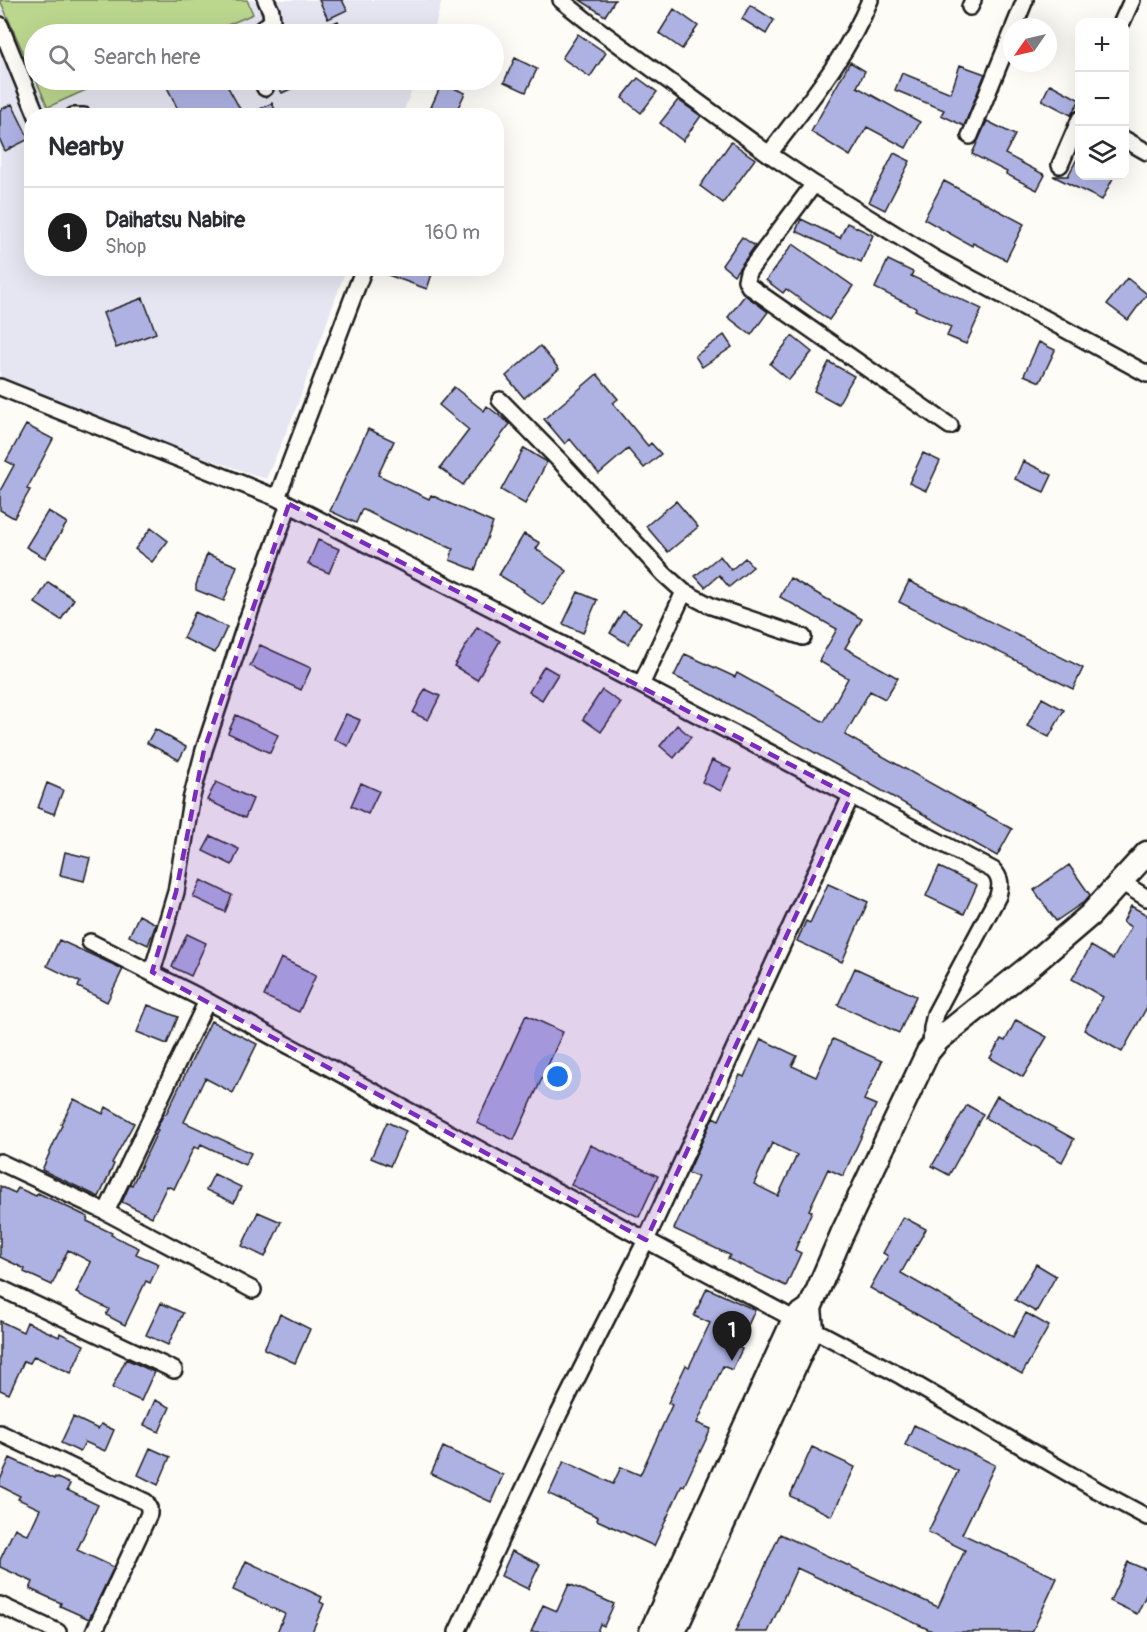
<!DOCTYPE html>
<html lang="en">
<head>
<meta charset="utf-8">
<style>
  :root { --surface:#fff; --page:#f2f2f3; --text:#2b2b33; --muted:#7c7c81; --line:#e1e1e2; --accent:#1c1c1c }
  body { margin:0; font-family:Pangolin,sans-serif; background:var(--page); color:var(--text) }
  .controls { position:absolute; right:18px; top:18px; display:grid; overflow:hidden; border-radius:12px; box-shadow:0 6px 24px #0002 }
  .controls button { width:54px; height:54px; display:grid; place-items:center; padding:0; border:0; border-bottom:2px solid var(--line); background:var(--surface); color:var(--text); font:30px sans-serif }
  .compass { position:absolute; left:1003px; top:18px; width:54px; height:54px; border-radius:50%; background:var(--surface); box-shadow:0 6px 24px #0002; rotate:236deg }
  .you { position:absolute; left:558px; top:1077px; width:21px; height:21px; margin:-15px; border:4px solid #fff; border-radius:50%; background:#1a73e8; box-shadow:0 0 0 9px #1a73e833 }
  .badge { display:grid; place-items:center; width:39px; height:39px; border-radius:50%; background:var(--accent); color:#fff; font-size:20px; font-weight:700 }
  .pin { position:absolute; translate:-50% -50px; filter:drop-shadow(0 2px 3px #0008) }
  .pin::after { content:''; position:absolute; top:32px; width:21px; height:18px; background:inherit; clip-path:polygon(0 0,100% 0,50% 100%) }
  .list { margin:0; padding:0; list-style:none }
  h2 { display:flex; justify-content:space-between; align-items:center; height:78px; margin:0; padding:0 24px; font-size:26px }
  h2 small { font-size:20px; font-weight:400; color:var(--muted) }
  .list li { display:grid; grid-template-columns:39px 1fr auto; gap:18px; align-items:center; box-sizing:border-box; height:90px; padding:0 24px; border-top:2px solid var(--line) }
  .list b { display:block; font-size:22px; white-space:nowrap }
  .list p { margin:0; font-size:20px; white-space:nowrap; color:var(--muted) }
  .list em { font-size:20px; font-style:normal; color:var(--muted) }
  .icon { flex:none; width:33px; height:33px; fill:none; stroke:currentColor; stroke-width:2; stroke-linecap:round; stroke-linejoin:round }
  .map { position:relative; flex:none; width:1147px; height:1632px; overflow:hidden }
  .search { position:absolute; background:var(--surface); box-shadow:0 6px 24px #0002; left:24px; top:24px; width:480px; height:66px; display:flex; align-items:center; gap:15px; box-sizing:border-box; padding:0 21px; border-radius:33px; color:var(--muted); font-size:22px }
  .panel { position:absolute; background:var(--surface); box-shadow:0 6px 24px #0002; left:24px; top:108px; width:480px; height:168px; border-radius:24px }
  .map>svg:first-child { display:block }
  .built { fill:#e5e6f1 }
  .green { fill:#bbd78e; stroke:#6c7a55; stroke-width:1.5 }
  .building { fill:#aeb2e3; stroke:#1c1c1c; stroke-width:1.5; fill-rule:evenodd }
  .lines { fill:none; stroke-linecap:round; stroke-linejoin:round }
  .minor-casing { stroke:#1c1c1c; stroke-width:20 }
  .primary-casing { stroke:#1c1c1c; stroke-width:27 }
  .minor { stroke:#fdfcf7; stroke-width:15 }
  .primary { stroke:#fdfcf7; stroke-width:22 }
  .marked { fill:#7b2cbf; fill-opacity:0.2; stroke:#7b2cbf; stroke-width:4.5; stroke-dasharray:12 8; stroke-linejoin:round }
</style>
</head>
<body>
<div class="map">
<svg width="1147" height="1632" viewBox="0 0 1147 1632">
  <rect width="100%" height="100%" fill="#fdfcf7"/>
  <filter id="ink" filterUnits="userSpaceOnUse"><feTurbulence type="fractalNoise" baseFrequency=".0167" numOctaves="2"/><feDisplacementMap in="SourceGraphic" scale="12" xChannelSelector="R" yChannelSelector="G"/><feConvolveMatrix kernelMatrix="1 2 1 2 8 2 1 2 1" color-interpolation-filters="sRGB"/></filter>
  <g filter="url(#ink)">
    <path class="built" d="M0,0h442l-9,34h-399v46h382l-14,35 -370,1v152l314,1 -52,145 -28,65 -153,-54 -113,-46z"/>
    <path class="green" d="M0,0h247l6,14 -46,20h-173v43z
      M36,80h72l-60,27z"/>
    <path class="building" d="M319,0h23l5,10 -19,9z
      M580,0h35l-10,16z
      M750,5l24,15 -8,14 -24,-15z
      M674,9l24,17 -16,23 -23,-16z
      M338,21l7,13h-35z
      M578,34l28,19 -16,24 -28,-19z
      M515,58l22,11 -11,23 -22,-10z
      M850,62l15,9 -8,16 63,35 -14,26 -39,-21 -17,29 -39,-24z
      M960,65l25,9 -21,52 -23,-11 3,-5 -49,-20 7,-17 49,20z
      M638,78l19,14 -16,21 -19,-15z
      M182,80h42l16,29 -13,7h-46l-14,-29z
      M275,80h35l-28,13z
      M442,83l23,10 -11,23h-27z
      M1050,84l30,16 -9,15 -29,-15z
      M678,100l23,16 -18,25 -23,-18z
      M272,103l6,13h-32z
      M12,104l17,35 -24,12 -5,-11v-30z
      M987,121l28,14 -10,19 40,21 -8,15 -31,-16 1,-2 -35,-18z
      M731,142l24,17 -32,44 -23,-17z
      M894,153l16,8 -25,49 -16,-8z
      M1080,153v23h34l-12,24 -49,-24h15z
      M944,181l80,43 -18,36 -33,-17 -1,3 -48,-27z
      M801,219l39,19 7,-15 26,12 -12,27 -65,-31z
      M742,237l13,9 -21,29 -12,-10z
      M793,244l60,42 -24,34 -43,-31 -3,4 -17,-13z
      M888,260l25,12 -2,4 71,33 -16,35 -19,-8 4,-9 -36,-17 1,-2 -41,-20z
      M374,268h60l-7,21 -53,-19z
      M1127,278l20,16 -19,26 -21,-16z
      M745,295l23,17 -17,23 -23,-18z
      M143,298l13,35 -40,15 -13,-35z
      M724,335l8,12 -30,20 -7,-11z
      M792,336l20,16 -23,28 -19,-16z
      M1039,342l16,8 -15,32 -16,-7z
      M540,346l19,23 -35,29 -18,-22z
      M829,362l25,14 -16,28 -24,-13z
      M597,374l21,25 -5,4 35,43 3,-3 10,11 -17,14 -16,-19 -29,25 -29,-35 -5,5 -21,-25z
      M454,387l30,24 3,-5 23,18 -47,61 -23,-17 29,-38 -30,-25z
      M26,425l27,14 -26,50 3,1 -16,28 -14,-8v-19l14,-26 -8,-4z
      M368,429l26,12 -16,34 51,24 2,-4 62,28 -18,47 -25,-10 3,-11 -47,-21 -1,2 -43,-21 -6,14 -26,-12z
      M524,448l23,14 -22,42 -24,-14z
      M923,453l17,8 -14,30 -17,-8z
      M1023,461l29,14 -8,17 -29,-13z
      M676,501l22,26 -30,25 -22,-26z
      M48,511l19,12 -22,35 -19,-11z
      M151,528l17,13 -16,21 -17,-13z
      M524,534l16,9 -4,6 31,22 -24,34 -20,-14 1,-1 -25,-15z
      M318,540l21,9 -10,24 -21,-9z
      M207,554l30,12 -13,35 -28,-11v-5z
      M720,556l11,14 14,-12 8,9 -24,20 -10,-12 -14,12 -10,-11z
      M790,578l72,41 -17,29 53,30 -13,21 -15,-8 -25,44 167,94 -15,27 -284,-161 -39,-19 11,-22 50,23 2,-4 87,49 24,-44 -29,-17 18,-32 -57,-32z
      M909,581l174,87 -10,21 -174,-87z
      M48,582l26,17 -13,21 -26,-17z
      M578,592l19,8 -14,33 -20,-9z
      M623,611l18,11 -13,22 -18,-11z
      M195,612l32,15 -12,26 -32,-15z
      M477,627l23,14 -23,39 -23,-14z
      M260,645l51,23 -10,22 -51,-24z
      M544,666l14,8 -16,26 -13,-8z
      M425,689l15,7 -12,24 -15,-7z
      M602,690l19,13 -20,29 -18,-13z
      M1042,698l22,12 -15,27 -22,-11z
      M346,714l14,6 -12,26 -14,-7z
      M236,715l42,20 -8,18 -42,-20z
      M677,725l14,12 -17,21 -14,-12z
      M155,729l31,18 -7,13 -32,-17z
      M712,760l19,9 -10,22 -19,-9z
      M216,782l37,17 -8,19 -38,-18z
      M47,783l16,7 -9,24 -16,-6z
      M361,783l18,8 -11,23 -17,-8z
      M211,836l28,13 -7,16 -29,-14z
      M65,852l25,6 -6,23 -24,-6z
      M1069,865l21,30 -6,7 -28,19 -22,-31z
      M939,867l38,18 -13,29 -38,-18z
      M201,880l31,15 -7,17 -32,-15z
      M828,884l40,18 -26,60 -45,-21 9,-20 4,2z
      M1131,906l16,9v92l-25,45 -38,-22 19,-33 -31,-18 19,-33 22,13 18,-32 -8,-5z
      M139,915l17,9 -8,21 -19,-9z
      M187,934l19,9 -15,33 -19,-9z
      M59,940l64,29 -16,33 -29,-15 2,-5 -33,-16z
      M281,958l35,17 -17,37 -35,-16z
      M855,968l61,28 -17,37 -61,-28z
      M148,1005l30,12 -11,27 -30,-12z
      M526,1015l37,17 -49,108 -37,-17z
      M1016,1020l31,17 -24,40 -33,-19 11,-19 4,2z
      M211,1021l46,23 -24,49 -28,-15 -21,44 67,31 -6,12 -44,-21 -2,5 -5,-2 -20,42 -7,-3 -15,31 -30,-15 8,-18 2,1 26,-55 -2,-1 8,-15h2z
      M761,1039l36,17 -5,10 24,11 17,-38 49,22 -18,39 12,5 -33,71 -15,-7 -19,41 3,1 -17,39 6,3 -15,33 -58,-27 2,-4 -56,-26 24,-52 -10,-4 25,-56 6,3 21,-45 4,2zM772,1143l25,12 -19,41 -24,-12z
      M997,1096l77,43 -12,23 -77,-44z
      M74,1099l29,15 3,-7 28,16 -22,40 2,1 -15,33 -57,-27 20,-45 -1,-1z
      M967,1105l16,9 -34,61 -17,-9z
      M387,1122l19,9 -16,35 -19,-8z
      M590,1145l68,31 -19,41 -68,-32z
      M214,1174l27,13 -7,16 -28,-13z
      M0,1186l15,7 3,-5 18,8 2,-3 50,24 -1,4 25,12 -1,2 28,13 -3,6 23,10 -9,19 -4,-2 -21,44 -19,-10 3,-6 -33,-16 15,-31 -23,-12 -16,35 -28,-13 1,-3 -25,-12z
      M258,1212l23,10 -16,35 -23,-11z
      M903,1217l23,12 -25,44 112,64 13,-24 23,13 -27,48 -152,-86 18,-32 -5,-3z
      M1036,1264l20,12 -20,36 -21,-12z
      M707,1288l48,22 -17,37 4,2 -10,21 -9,-4 -26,57 14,6 -27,57 -2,-1 -28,61 -57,-26 1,-3 -49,-23 15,-33 49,23 8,-17 19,8 32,-70 -4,-2 18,-38 3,2 21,-44 -16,-7z
      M161,1303l22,10 -15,32 -22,-10z
      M280,1314l30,15 -15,34 -31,-14z
      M0,1321l23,11 4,-10 32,15 1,-4 24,12 -13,28 -37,-17 -4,7 -6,-2 -15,33 -9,-4z
      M126,1359l28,13 -13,29 -29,-13z
      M155,1400l15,7 -11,25 -15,-7z
      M73,1417l25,12 3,-5 13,6 -9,21 -20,-9 -5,10 -19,-9z
      M914,1425l81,40 -33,69 95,44 -25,54h-98l-137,-64 -29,64h-33l45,-98 158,73 27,-57 -37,-18 30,-61 -53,-26z
      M443,1447l60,28 -12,27 -60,-28z
      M812,1447l43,20 -23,49 -42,-20z
      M150,1448l20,9 -12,28 -20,-10z
      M10,1458l44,21 1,-2 15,7 -3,6 31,15 -21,45 37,17 -25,52 -29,-13 1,-3 -31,-14 3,-7 -33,-15v-7l15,-32 13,7 12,-26 -22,-10 2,-3 -20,-10v-6z
      M512,1551l28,13 -12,25 -27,-13z
      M246,1561l76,36 -2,5 4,2 -12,28h-35l8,-18 -52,-24z
      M1128,1562l19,8v23l-10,21 -27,-13z
      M569,1584l45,20 -10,22 -4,-2 -3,8h-66l12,-27 14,6z"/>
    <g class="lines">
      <g class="minor-casing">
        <path id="minor" d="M561,0l30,24 178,130
          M870,0c-23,57 -64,105 -101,154l45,30 118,73 215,117
          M970,7l3,-7
          M1122,22l10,-22
          M0,25l37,91
          M1014,27l11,-27
          M256,34l16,-13 -1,-10 -5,-11
          M262,80l3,8
          M73,116h11
          M970,136l42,-103
          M1124,139l23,13
          M1060,165l20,-46
          M814,184l-66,88 -2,8 3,6 7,5 194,135
          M0,387l277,111 364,187 352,185c8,8 8,15 5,26l-63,118 -3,14 -1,19
          M500,400l60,61 104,113 20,18 27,14 92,31
          M277,498l87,-230
          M641,685l43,-93
          M1121,882l26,16
          M90,942l117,59 439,239 255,136 196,114 50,27
          M152,972l24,-80 15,-92 13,-50 42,-127 43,-119
          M0,1162l106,50 147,78
          M106,1212l101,-211
          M0,1288l174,82
          M0,1433l146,69 3,6v6l-55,118
          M0,1605l58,27
          M457,1632l102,-218 87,-174 205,-444"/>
      </g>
      <g class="primary-casing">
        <path id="primary" d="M651,1632l143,-313 16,-11
          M674,1632l138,-304 -2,-20 32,-74 86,-182 10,-12 96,-77 56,-48 57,-62"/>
      </g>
      <use href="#minor" class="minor"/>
      <use href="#primary" class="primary"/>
    </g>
  </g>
  <path class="marked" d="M289,504l562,292 -205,444 -494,-268 24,-80 28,-142z"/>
</svg>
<div class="controls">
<button>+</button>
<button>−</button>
<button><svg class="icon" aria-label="layers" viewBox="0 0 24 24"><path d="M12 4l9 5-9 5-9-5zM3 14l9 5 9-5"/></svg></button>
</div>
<svg class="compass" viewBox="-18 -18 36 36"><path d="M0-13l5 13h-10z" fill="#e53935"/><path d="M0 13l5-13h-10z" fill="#7c7c81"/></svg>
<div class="you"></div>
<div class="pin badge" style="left:732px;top:1361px">1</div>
<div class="search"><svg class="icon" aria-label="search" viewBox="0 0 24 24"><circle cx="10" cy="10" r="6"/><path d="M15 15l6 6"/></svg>Search here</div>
<section class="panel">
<h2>Nearby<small></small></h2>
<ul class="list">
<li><span class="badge">1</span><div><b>Daihatsu Nabire</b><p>Shop</p></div><em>160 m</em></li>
</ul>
</section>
</div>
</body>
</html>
